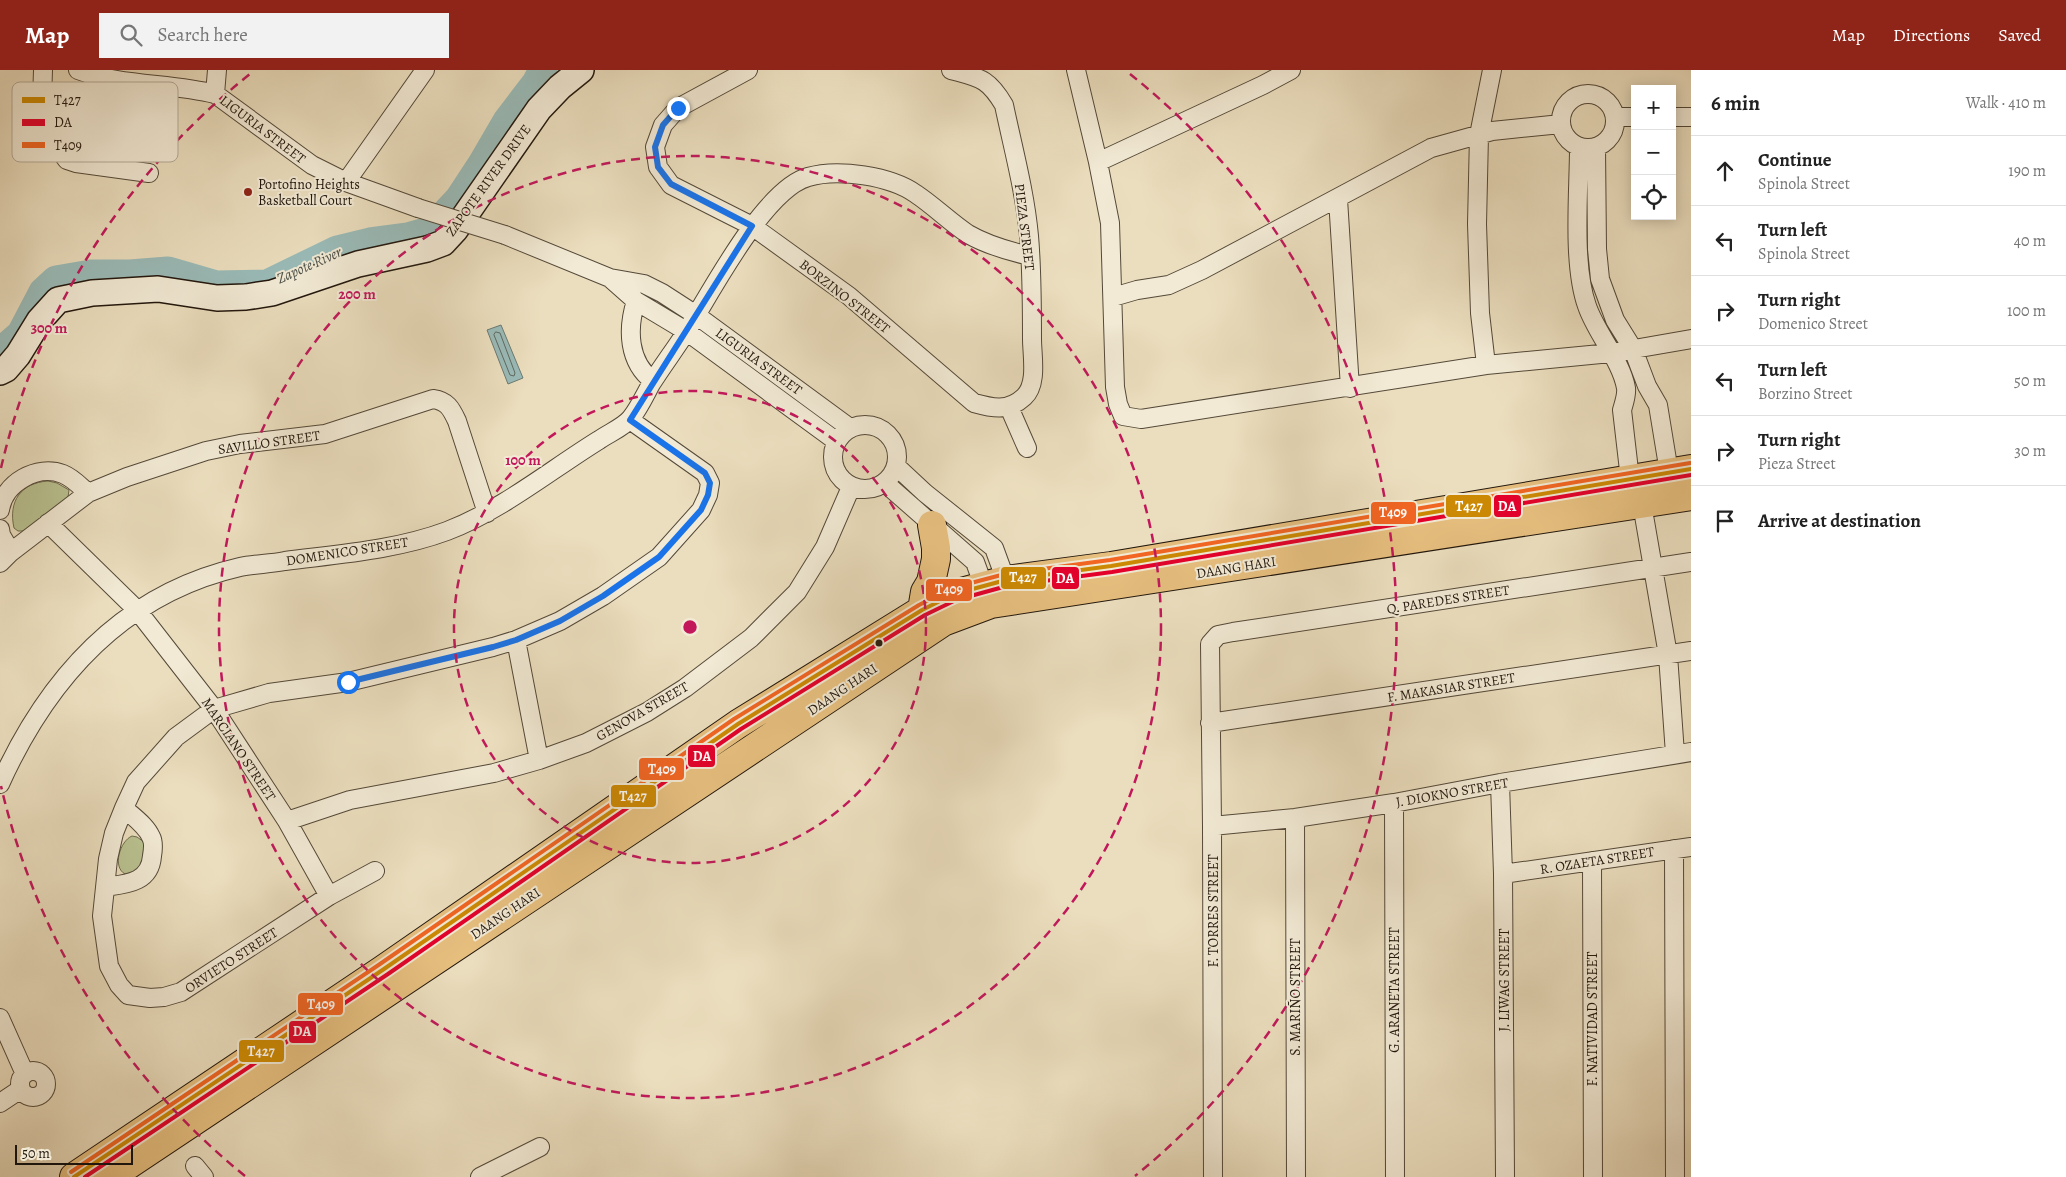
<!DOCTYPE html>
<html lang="en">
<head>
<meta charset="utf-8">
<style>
  :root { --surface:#fff; --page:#f2f2f2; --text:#222; --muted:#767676; --line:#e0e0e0; --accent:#8f2418 }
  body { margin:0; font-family:Alegreya,serif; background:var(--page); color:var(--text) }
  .controls { position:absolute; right:15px; top:15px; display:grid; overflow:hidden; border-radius:0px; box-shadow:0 2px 12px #0003 }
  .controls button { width:45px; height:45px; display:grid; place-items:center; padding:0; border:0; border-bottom:1px solid var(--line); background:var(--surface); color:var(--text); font:25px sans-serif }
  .scale { position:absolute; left:15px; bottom:12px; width:118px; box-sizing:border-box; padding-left:5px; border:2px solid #22170d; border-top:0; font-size:14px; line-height:18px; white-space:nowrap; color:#22170d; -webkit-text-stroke:4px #f2ead5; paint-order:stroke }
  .stop { position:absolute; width:15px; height:15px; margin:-11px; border:4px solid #1a73e8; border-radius:50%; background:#fff }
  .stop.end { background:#1a73e8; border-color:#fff; box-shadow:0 1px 5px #0008 }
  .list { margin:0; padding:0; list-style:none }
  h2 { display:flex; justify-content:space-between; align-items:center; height:65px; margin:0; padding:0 20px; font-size:21px }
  h2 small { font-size:16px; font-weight:400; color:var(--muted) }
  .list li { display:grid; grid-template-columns:32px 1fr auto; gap:15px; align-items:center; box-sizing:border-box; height:70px; padding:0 20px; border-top:1px solid var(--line) }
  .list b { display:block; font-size:19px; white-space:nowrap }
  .list p { margin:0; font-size:16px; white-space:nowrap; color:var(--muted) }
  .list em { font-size:16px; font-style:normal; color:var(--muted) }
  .icon { flex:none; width:28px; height:28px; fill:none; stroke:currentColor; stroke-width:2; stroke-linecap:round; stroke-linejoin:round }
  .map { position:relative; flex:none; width:1691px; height:1107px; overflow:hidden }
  header { display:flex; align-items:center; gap:30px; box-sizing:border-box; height:70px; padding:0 25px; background:var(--accent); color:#fff }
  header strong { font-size:24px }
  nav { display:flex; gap:28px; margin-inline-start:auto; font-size:18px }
  .search { width:350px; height:45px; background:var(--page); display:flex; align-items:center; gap:12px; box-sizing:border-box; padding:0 18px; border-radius:0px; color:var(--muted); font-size:19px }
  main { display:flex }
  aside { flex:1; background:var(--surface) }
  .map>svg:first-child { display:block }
  .green { fill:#b9c190; stroke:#6e6c4e }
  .water { fill:#9abbb8; stroke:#6a7974 }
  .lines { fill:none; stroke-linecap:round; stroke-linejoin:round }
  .shore { stroke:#5e6962; stroke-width:1 }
  .river { stroke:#9abbb8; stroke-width:29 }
  .street-casing { stroke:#544939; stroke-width:20 }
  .secondary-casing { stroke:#22170d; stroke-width:28 }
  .primary-casing { stroke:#22170d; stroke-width:30 }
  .street { stroke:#f2ead5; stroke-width:18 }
  .secondary { stroke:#f2ead5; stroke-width:25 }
  .primary { stroke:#e6bf7f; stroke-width:28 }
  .street-bridge-casing { stroke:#544939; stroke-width:20; stroke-linecap:butt }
  .street-bridge { stroke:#f2ead5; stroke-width:18 }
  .bus-1-casing { stroke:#f2ead5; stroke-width:8 }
  .bus-2-casing { stroke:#f2ead5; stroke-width:8 }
  .bus-3-casing { stroke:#f2ead5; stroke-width:8 }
  .bus-1 { stroke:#cc8903; stroke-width:4 }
  .bus-2 { stroke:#e4002b; stroke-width:4 }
  .bus-3 { stroke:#f26522; stroke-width:4 }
  .route { stroke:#1a73e8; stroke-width:6 }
  .ring { fill:none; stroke:#c2185b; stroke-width:2.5; stroke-dasharray:9 6 }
  .poi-dot { fill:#8f2418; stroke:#f2ead5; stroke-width:2 }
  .bus-dot { fill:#22170d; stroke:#f2ead5; stroke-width:2 }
  .labels { text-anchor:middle; stroke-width:4; stroke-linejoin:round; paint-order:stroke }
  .street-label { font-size:14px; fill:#22170d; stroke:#f2ead5 }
  .poi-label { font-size:14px; fill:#22170d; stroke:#f2ead5; text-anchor:start }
  .water-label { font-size:15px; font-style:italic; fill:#4c5049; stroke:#f2ead5 }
  .key { fill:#f2ead5; stroke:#b4ab99; stroke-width:1 }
  .key-label { font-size:14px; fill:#22170d }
  .centre { fill:#c2185b; stroke:#f2ead5; stroke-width:2.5 }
  .ring-label { font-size:15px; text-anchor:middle; font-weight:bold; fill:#c2185b; stroke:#f2ead5; stroke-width:4; stroke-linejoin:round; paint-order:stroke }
  .line-badge { stroke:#f2ead5; stroke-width:2 }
  .badge-label { font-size:14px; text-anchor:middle; font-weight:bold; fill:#fff }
</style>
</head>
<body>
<header>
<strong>Map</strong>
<div class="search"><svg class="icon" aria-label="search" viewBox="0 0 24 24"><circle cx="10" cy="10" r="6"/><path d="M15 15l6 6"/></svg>Search here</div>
<nav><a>Map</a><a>Directions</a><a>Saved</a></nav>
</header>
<main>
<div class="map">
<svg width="1691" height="1107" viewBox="0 0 1691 1107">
  <rect width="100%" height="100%" fill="#ebdebe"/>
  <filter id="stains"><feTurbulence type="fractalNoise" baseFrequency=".004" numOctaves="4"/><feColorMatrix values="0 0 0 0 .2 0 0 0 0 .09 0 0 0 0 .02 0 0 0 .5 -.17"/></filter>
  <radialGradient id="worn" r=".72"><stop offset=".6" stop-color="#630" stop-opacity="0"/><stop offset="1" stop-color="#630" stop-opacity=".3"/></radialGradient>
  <path class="green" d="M48,411l9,2 12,7 -1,7 -4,5 -40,29h-6l-4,-3c-6,-27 7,-45 34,-47z
    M132,766l5,1 7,5c1,17 0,29 -19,32 -13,-7 -5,-33 7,-38z"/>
  <path class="water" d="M501,255l22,53 -15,6 -21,-54z"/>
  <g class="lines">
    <path class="shore" d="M496,262l4,1 15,40 -1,3 -4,-1 -16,-40z"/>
    <path class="river" d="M0,282l21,-18 22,-42 13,-12 35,-6h39l38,-3 48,14 51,-1 70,-34 33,-8 38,-5 21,-6 30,-32 23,-35 25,-43 29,-38 7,-13"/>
    <g class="street-casing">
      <path id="street" d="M43,0l-1,32 19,50 6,8 9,3 73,10
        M78,0c42,16 93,13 137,24l97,71 34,17 72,26
        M748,0l-70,38 -15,17 -8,22 3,20 13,18 81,41 97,70 125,107c18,5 34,9 50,-6 14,-13 8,-41 8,-58 0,-35 0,-69 -3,-103 -4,-44 -16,-88 -25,-131 -16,-27 -24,-27 -53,-35
        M1076,0l22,92 12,61 5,164 3,17 5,12 18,3 345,-54 125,-12 80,-14
        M1561 51a27 27 0 1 1 54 0a27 27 0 1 1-54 0Z
        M215,24l2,-24
        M1616,47h19
        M1672,47h19
        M1579,77c0,45 -7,117 8,159 9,27 34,54 39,82 1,7 -2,15 -4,22l8,69
        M1596,77l1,102 3,30 15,41 18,29 14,37 11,19 11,67
        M1098,92l165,-77 28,-15
        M346,112l79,-112
        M1338,129l12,189
        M505,165l105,43 34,6 18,9 34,22 154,113
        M610,208l26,23 50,30 150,110
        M1113,227l24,-7 32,-5 33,-15 229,-122 61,-17 69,-7
        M636,231c-9,28 -8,61 17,80
        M1486,295l-6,-52 -3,-89 2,-89 13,-65
        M1009,337l18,41
        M833 387a32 32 0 1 1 64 0a32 32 0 1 1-64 0Z
        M896,396l29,27 69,55 15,41
        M885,413l90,79 12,33
        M1642,434l26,151 7,99
        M0,440c4,-27 37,-46 63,-36 10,4 17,12 25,19
        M48,453l89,87 77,99 73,112 42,75
        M0,459l1,6 10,17
        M0,493l11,-11 77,-59 39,-16 79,-26 34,-7 85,-10 108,-35c14,2 18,9 24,22l30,92
        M516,570l23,120
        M1210,653l481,-72
        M1500,713l3,91 2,303
        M0,714c48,-106 122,-190 240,-217 14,-3 30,-3 45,-6 54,-7 111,-11 162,-30 55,-21 102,-60 152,-91 10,-7 25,-13 32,-22 8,-10 14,-23 20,-34 12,-19 25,-36 37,-55 24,-39 77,-140 120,-152 30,-9 83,-1 108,17 18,12 34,28 52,40 19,11 40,17 62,22
        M1394,733l1,374
        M1295,748l1,359
        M287,751l63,-21 144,-27 45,-13 47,-17 61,-31 38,-24 66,-50 46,-46 28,-45 26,-60
        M1212,756l83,-8 99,-15 106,-20 191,-31
        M1674,779l1,328
        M1592,791l1,316
        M375,801l-46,25 -148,96 -17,5 -14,1 -22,-3 -9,-10 -10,-19 -7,-50 6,-57 6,-26 10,-25 12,-26 40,-45 38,-28 55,-16 79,-11 145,-35 23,-7 44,-19 43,-25 56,-39 42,-47 7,-15 2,-12 -5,-10 -75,-53
        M1503,804l188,-27
        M105,817c21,-3 45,-4 47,-31 1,-6 2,-14 -1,-19 -5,-12 -19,-21 -27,-29
        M0,948l25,56
        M20 1014a13 13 0 1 1 26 0a13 13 0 1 1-26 0Z
        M0,1033l21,-14
        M195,1096l9,11
        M480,1107l60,-30
        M1213,1107l-1,-351 -2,-182 8,-9 15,-3 458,-70"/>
    </g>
    <g class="secondary-casing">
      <path id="secondary" d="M0,302l6,-3 12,-14 21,-34 19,-21 34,-7 66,-4 59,9 29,-1 26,-4 86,-29 69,-15 16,-6 12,-13 84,-121 21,-22 21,-17"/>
    </g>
    <g class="primary-casing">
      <path id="primary" d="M922,540l3,-18 6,-10 5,-23v-11l-4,-23
        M74,1107l310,-208 354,-245 184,-114 32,-16 52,-14 105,-14 580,-97
        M110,1107l833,-555 48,-18 700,-108"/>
    </g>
    <use href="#street" class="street"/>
    <use href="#secondary" class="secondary"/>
    <use href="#primary" class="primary"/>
    <g class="street-bridge-casing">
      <path id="street-bridge" d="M418,138l87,27"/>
    </g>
    <use href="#street-bridge" class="street-bridge"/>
    <g class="bus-1-casing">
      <path id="bus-1" d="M74,1107l310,-208 354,-245 184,-114 32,-16 52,-14 105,-14 580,-97"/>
    </g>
    <g class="bus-2-casing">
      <path id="bus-2" d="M85,1107l303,-203 353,-245 184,-114 31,-15 51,-14 105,-14 579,-97"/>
    </g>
    <g class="bus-3-casing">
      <path id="bus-3" d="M71,1102l309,-208 354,-245 185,-114 33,-17 53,-14 105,-14 580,-97"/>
    </g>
    <use href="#bus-1" class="bus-1"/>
    <use href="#bus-2" class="bus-2"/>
    <use href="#bus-3" class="bus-3"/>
  </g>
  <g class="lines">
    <path class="route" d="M348,612l145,-35 23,-7 44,-19 43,-25 56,-39 42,-47 7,-15 2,-12 -5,-10 -75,-53 122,-194 -81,-42 -13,-17 -3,-20 8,-22 15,-17"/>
  </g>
  <g class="ring">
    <circle cx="690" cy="557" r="236"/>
    <circle cx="690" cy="557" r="471"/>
    <path d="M245 1106A707 707 0 0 1 1 716M1 398A707 707 0 0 1 250 4M1130 4A707 707 0 0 1 1135 1106"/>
  </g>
  <circle class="poi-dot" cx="248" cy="122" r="5"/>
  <circle class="bus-dot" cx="879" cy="573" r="4.5"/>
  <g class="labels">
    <g class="street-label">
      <text transform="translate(263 59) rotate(37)" y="5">LIGURIA STREET</text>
      <text transform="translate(488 110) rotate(-54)" y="5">ZAPOTE RIVER DRIVE</text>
      <text transform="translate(1025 157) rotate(83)" y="5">PIEZA STREET</text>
      <text transform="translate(845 226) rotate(38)" y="5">BORZINO STREET</text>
      <text transform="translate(759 291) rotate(36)" y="5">LIGURIA STREET</text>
      <text transform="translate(269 372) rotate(-8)" y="5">SAVILLO STREET</text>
      <text transform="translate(347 481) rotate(-9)" y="5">DOMENICO STREET</text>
      <text transform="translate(1236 497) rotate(-9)" y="5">DAANG HARI</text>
      <text transform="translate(1448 529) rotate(-9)" y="5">Q. PAREDES STREET</text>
      <text transform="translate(1451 617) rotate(-9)" y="5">F. MAKASIAR STREET</text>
      <text transform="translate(842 619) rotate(-34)" y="5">DAANG HARI</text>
      <text transform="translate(642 641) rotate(-30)" y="5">GENOVA STREET</text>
      <text transform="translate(239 679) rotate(56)" y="5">MARCIANO STREET</text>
      <text transform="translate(1452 722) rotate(-10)" y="5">J. DIOKNO STREET</text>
      <text transform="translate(1597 790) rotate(-9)" y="5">R. OZAETA STREET</text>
      <text transform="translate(1213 841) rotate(-90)" y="5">F. TORRES STREET</text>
      <text transform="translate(505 843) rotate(-34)" y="5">DAANG HARI</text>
      <text transform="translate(231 890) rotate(-33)" y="5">ORVIETO STREET</text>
      <text transform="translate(1504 910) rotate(-90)" y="5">J. LIWAG STREET</text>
      <text transform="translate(1394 920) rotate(-90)" y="5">G. ARANETA STREET</text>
      <text transform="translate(1295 927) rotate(-90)" y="5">S. MARIÑO STREET</text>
      <text transform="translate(1592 949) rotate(-90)" y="5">F. NATIVIDAD STREET</text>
    </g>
    <g class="poi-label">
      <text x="258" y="119">Portofino Heights<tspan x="258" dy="16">Basketball Court</tspan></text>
    </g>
    <g class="water-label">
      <text transform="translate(309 195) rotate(-24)" y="5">Zapote River</text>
    </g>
  </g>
  <rect x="12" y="12" width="166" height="80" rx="8" class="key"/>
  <rect x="22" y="27" width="23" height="6" fill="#cc8903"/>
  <rect x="22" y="49" width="23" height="7" fill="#e4002b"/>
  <rect x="22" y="72" width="23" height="6" fill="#f26522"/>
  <g class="key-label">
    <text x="54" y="35">T427</text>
    <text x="54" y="57">DA</text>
    <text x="54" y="80">T409</text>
  </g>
  <circle cx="690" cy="557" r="8" class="centre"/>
  <g class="ring-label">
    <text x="357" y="229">200 m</text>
    <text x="49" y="263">300 m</text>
    <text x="523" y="395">100 m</text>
  </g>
  <g class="line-badge">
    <rect x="1493" y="424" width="29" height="24" rx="5" fill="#e4002b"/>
    <rect x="1445" y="424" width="47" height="24" rx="5" fill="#cc8903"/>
    <rect x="1370" y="431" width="47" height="24" rx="5" fill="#f26522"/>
    <rect x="1000" y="496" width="47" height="24" rx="5" fill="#cc8903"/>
    <rect x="1051" y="496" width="29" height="24" rx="5" fill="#e4002b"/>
    <rect x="925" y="508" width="48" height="24" rx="5" fill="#f26522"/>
    <rect x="687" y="674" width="29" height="24" rx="5" fill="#e4002b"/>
    <rect x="638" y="687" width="47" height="24" rx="5" fill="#f26522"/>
    <rect x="610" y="714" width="47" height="24" rx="5" fill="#cc8903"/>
    <rect x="297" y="922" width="47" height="24" rx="5" fill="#f26522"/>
    <rect x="288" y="950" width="29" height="24" rx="5" fill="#e4002b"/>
    <rect x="238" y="969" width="47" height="24" rx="5" fill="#cc8903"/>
  </g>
  <g class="badge-label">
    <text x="1507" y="441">DA</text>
    <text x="1469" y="441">T427</text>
    <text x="1393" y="447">T409</text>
    <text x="1023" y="512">T427</text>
    <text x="1065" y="513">DA</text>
    <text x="949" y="524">T409</text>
    <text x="702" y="691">DA</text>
    <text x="662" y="704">T409</text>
    <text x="633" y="731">T427</text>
    <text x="321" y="939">T409</text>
    <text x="302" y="966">DA</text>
    <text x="261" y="986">T427</text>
  </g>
  <rect width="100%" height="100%" filter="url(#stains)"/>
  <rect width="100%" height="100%" fill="url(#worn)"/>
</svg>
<div class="controls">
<button>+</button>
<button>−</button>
<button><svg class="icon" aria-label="locate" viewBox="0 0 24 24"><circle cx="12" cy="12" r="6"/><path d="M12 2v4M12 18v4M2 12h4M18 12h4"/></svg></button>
</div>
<div class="scale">50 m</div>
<div class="stop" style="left:348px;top:612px"></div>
<div class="stop end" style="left:678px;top:38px"></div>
</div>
<aside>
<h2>6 min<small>Walk · 410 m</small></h2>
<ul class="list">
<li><svg class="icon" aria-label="ahead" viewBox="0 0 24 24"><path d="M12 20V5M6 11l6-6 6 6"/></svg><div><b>Continue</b><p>Spinola Street</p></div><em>190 m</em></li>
<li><svg class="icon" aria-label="left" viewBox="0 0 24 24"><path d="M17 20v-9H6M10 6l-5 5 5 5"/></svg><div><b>Turn left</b><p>Spinola Street</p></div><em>40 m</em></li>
<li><svg class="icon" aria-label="right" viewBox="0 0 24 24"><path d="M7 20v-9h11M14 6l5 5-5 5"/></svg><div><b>Turn right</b><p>Domenico Street</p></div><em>100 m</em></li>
<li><svg class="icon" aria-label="left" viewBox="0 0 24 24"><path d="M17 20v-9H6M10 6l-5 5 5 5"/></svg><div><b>Turn left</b><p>Borzino Street</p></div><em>50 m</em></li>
<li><svg class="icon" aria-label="right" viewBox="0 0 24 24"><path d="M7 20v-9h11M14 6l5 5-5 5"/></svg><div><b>Turn right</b><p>Pieza Street</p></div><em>30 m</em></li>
<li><svg class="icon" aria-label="arrive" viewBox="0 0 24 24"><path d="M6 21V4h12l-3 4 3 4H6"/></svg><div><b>Arrive at destination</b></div></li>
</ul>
</aside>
</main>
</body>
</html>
